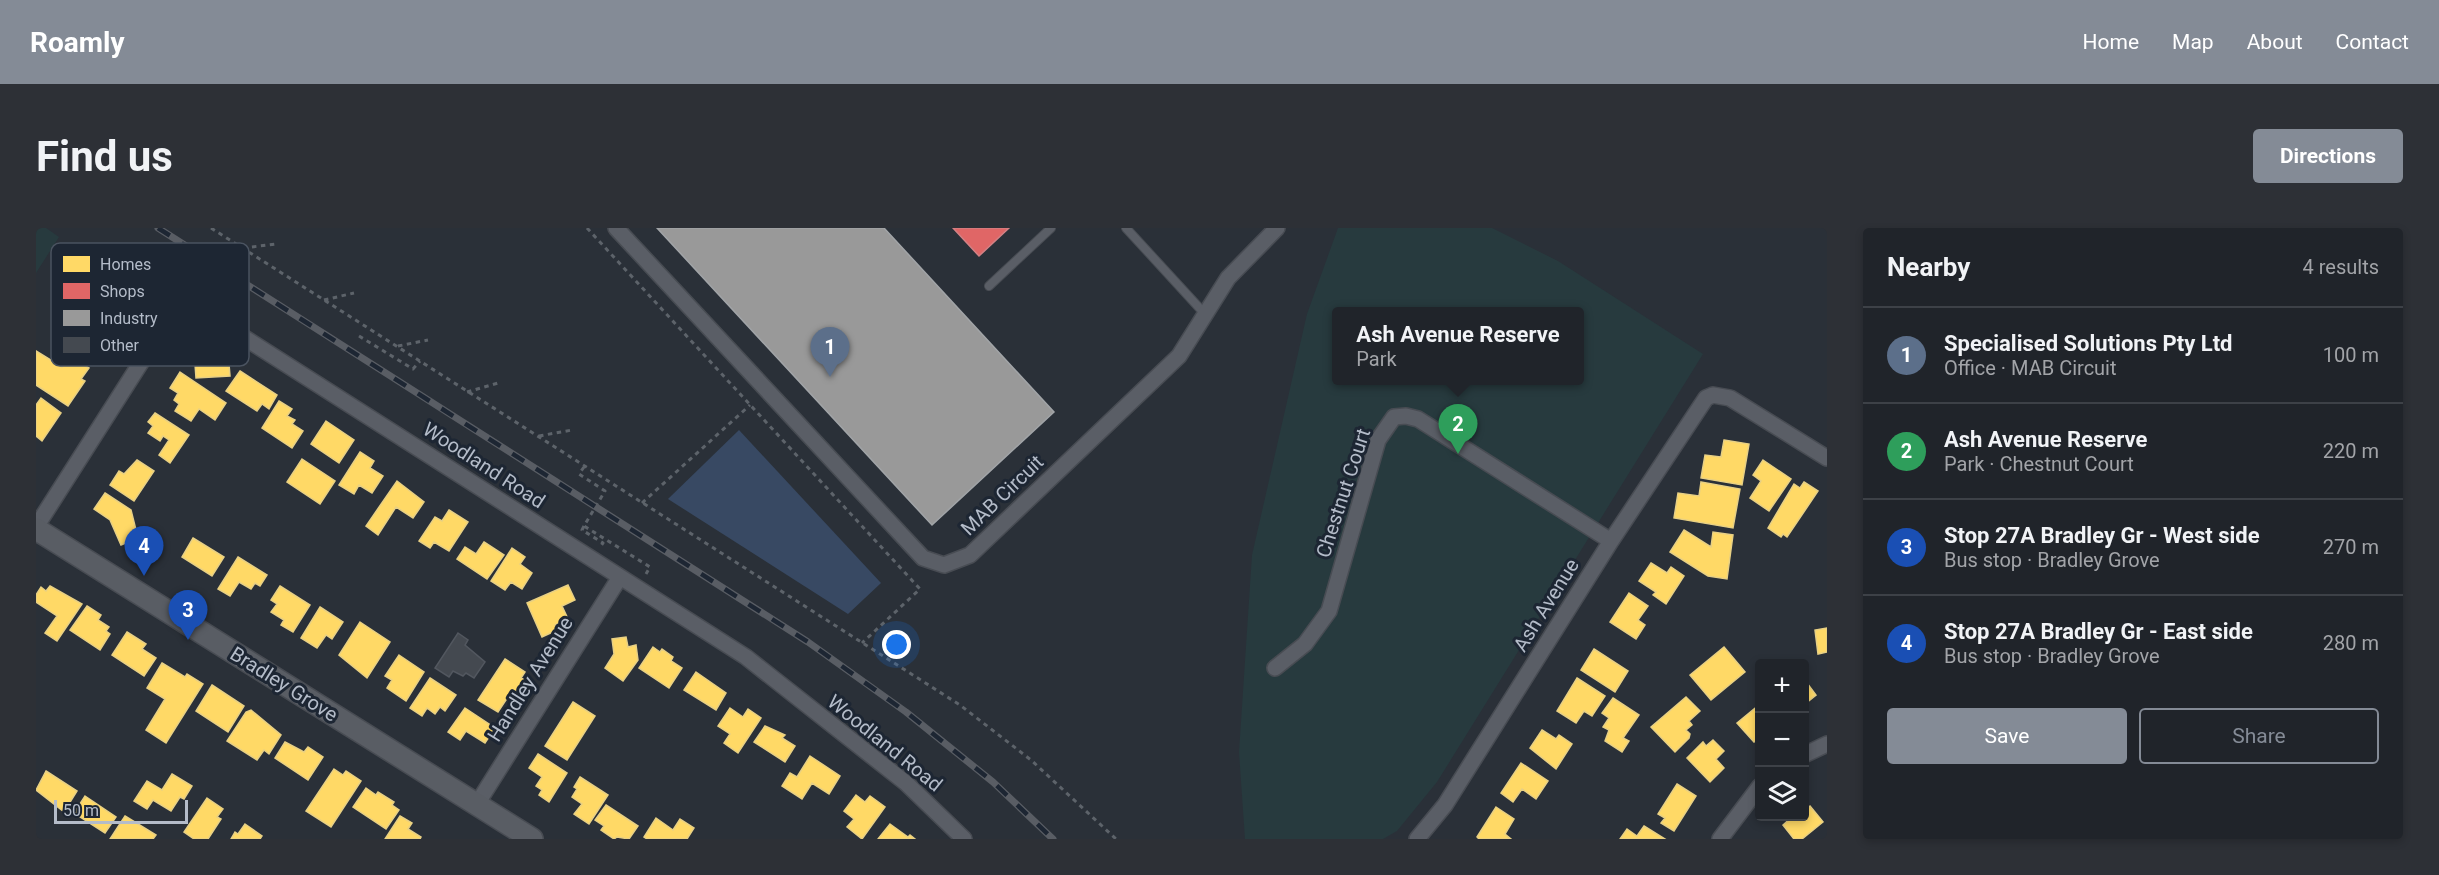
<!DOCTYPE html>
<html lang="en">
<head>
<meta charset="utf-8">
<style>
  :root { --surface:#20242a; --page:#2d3036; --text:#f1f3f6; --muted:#a2a4a8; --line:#3d4147; --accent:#848b96 }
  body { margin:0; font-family:Roboto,sans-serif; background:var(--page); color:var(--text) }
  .controls { position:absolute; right:18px; bottom:18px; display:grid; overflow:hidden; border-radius:6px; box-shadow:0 3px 9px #0003 }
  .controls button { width:54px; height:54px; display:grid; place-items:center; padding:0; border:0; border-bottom:2px solid var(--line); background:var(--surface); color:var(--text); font:30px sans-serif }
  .scale { position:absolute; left:18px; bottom:15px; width:134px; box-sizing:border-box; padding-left:6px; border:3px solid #b4bcc9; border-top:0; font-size:16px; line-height:21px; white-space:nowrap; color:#b4bcc9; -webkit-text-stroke:4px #1d2633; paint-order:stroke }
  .you { position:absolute; left:861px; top:417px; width:21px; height:21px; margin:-15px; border:4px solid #fff; border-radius:50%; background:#1a73e8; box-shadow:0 0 0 9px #1a73e833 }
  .badge { display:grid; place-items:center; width:39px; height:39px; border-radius:50%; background:var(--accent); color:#fff; font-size:20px; font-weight:700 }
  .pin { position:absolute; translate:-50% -50px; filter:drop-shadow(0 2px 3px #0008) }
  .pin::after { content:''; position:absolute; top:32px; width:21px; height:18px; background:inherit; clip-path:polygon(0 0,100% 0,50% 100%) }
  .popup { position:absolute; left:1296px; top:79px; width:252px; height:78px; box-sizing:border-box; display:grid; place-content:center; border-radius:6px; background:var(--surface); filter:drop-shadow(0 2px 4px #0005); font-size:20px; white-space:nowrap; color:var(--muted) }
  .popup b { font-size:22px; color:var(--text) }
  .popup::after { content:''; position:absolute; left:50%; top:100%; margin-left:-12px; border:12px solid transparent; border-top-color:var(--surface) }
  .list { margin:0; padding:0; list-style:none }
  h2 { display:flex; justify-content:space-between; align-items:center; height:78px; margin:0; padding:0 24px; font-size:26px }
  h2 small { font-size:20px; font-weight:400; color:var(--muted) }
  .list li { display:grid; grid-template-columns:39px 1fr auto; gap:18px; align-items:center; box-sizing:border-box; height:96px; padding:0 24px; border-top:2px solid var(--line) }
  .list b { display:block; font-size:22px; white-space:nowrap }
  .list p { margin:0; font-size:20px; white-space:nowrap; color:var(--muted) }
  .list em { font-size:20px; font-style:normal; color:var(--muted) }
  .actions { display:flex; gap:12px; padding:18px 24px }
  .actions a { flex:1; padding:14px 0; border:2px solid var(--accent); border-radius:6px; text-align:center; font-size:21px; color:var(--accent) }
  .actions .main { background:var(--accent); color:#fff }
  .icon { flex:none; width:33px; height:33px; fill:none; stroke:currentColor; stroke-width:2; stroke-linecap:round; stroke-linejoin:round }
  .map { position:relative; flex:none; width:1791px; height:611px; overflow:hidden; border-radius:6px }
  header { display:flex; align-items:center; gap:36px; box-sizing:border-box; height:84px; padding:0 30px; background:var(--accent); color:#fff }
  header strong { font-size:28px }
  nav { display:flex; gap:33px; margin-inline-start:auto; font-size:21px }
  .intro { display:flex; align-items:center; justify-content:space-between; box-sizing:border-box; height:144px; padding:0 36px }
  h1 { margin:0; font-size:42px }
  .button { padding:15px 27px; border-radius:6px; background:var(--accent); color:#fff; font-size:21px; font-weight:700 }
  main { display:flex; gap:36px; padding:0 36px }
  aside { flex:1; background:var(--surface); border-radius:6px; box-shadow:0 3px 9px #0003 }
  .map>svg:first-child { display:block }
  .green { fill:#273a3e; fill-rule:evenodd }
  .water { fill:#384963 }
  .homes { fill:#ffd966; stroke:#e8d084; stroke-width:1.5 }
  .shops { fill:#e06666; stroke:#d38084; stroke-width:1.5 }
  .industry { fill:#999; stroke:#a1a4a7; stroke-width:1.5 }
  .building { fill:#444950; stroke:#52575f; stroke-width:1.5 }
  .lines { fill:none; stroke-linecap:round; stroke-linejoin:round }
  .lane-casing { stroke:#484c53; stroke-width:10 }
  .street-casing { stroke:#484c53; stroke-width:18 }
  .secondary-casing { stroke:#484c53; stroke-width:24 }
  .path { stroke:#5d636a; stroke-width:3; stroke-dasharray:4.5 4.5; stroke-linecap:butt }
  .lane { stroke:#5a5e66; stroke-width:8 }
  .street { stroke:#5a5e66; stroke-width:15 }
  .secondary { stroke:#595d64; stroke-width:21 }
  .rail-casing { stroke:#595d64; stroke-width:7 }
  .rail { stroke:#1d2633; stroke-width:4.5; stroke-dasharray:14; stroke-linecap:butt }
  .labels { text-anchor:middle; stroke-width:6; stroke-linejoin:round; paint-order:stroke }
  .street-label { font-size:20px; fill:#b4bcc9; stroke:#1d2633 }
  .key { fill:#1d2633; stroke:#4a5360; stroke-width:1.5 }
  .key-label { font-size:16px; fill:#b4bcc9 }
</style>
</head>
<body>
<header>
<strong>Roamly</strong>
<nav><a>Home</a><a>Map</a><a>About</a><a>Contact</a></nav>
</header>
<div class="intro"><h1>Find us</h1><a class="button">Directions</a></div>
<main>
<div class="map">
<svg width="1791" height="611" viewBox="0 0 1791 611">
  <rect width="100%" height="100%" fill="#2a3038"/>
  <path class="green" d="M0,0h10l13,9 -23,36z
    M1302,0h154l66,33 145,93 -266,428 -40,49 -14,8h-138l-6,-87 13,-197 55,-241zM1300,83h244v69h-244z"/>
  <path class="water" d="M703,202l142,153 -33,31 -180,-115z"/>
  <path class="homes" d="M74,50l23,15 -15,21 -3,-2 -7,11 -19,-13z
    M49,84l31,20 -9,13 -12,-8 -7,10 -8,-5 -2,2 -9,-6 -1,2 -12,-8 7,-12 11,8z
    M174,121v4l18,-1 2,24 -34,2 -2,-28z
    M0,123l26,16 8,-11 19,12 -8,11 4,2 -17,25 -32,-21z
    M204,143l37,24 -8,14 -7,-5 -5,7 -31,-20z
    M144,144l46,31 -11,17 -16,-11 -8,12 -16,-10 4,-7 -5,-4 4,-7 -8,-5z
    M5,170l20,15 -19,28 -6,-5v-31z
    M243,173l13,8 -5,7 8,4 -3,4 11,7 -11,17 -30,-20z
    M119,185l34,22 -19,28 -11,-8 10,-15 -6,-4 -3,5 -12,-8 5,-7 -5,-4z
    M290,193l28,19 -15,23 -28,-19z
    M1688,212l25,4 -7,41 -41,-7 4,-23 16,2z
    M324,224l14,9 -4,7 13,8 -11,17 -13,-8 -5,9 -15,-9z
    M266,231l33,22 -15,23 -33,-22z
    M101,232l17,11 -20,30 -24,-16 9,-14 5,3z
    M1727,232l28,19 -22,32 -19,-13 11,-17 -8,-6z
    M361,253l27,21 -11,16 -17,-11 -18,28 -12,-9z
    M1665,254l39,7 -7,39 -59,-10 4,-25 21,3z
    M1768,254l14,9 -31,46 -4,-3 -2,3 -13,-9 26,-44 6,4z
    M69,265l26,17 7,28 -17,7 -11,-25 -16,-11z
    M413,282l19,12 -19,29 -15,-9 -4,6 -11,-7 16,-24 7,4z
    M1648,302l27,17 2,-15 20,3 -6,44 -19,-3 -38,-24z
    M157,310l31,19 -12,19 -30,-19z
    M448,314l20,13 -17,24 -30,-20 8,-12 11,7z
    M476,320l13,9 -5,7 12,9 -10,16 -11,-7 -6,8 -14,-9z
    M202,329l29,18 -7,11 -5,-3 -4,6 -12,-7 -9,14 -12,-7z
    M1615,335l16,10 4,-6 13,9 -18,28 -13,-9 3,-3 -17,-11z
    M532,357l7,15 -13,6 6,13 -13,6 2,5 -15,7 -15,-34z
    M14,358l32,18 -25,37 -12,-8 12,-17 -21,-14v-7l5,-8 5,4z
    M244,358l30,19 -17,27 -12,-7 3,-5 -13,-8 6,-8 -6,-4z
    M1593,365l19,13 -10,14 7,5 -9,14 -26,-17z
    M51,378l14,9 -3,5 11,7 -3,4 4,3 -10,16 -30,-20z
    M284,379l23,15 -11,17 -6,-4 -9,13 -16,-10z
    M324,394l30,20 -23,36 -28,-23z
    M1791,400v24l-9,2 -3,-24z
    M91,404l19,12 -4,5 14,9 -12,18 -32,-21z
    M590,409l2,10 8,-2 2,15 -15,21 -18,-13 9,-14 -2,-15z
    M617,419l7,5 2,-3 11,8 -2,4 11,7 -13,20 -30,-20z
    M1688,419l21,25 -34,28 -21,-25z
    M1558,421l34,22 -13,21 -34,-22z
    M363,427l25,17 -18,29 -19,-13 5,-8 -7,-4z
    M469,431l20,13 -4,6 3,1 -11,17 -3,-2 -12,18 -20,-12z
    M126,435l23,14 2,-3 16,10 -37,59 -20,-13 19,-31 -18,-11z
    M660,444l30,21 -10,17 -32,-20z
    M394,450l26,17 -11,16 -5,-4 -5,7 -8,-6 -5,8 -12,-8z
    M1541,450l28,18 -13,20 -8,-5 -8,12 -19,-12z
    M1768,451l12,16 -11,9 -1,-1z
    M176,457l32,21 -16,26 -32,-21z
    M1650,469l14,14 -11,10 3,4 -6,5 4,4 -1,4 -14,14 -24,-25z
    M1577,470l26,17 -16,23 6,3 -7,11 -17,-11 4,-11 -6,-3 6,-9 -7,-5z
    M537,474l22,14 -28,44 -22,-14z
    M1724,476v34l-6,4 -17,-19z
    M429,480l30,20 -10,15 -19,-12 -6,9 -12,-8z
    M694,480l13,9 5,-8 13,9 -23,35 -14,-10 6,-9 -12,-8z
    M215,482l30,25 -12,19 -5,-4 -7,10 -30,-19 19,-29z
    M729,498l20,9 -3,3 13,8 -10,16 -31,-20z
    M1506,502l14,9 3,-4 13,9 -16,25 -26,-21z
    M1677,512l11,11 -8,8 8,9 -14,14 -23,-24 16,-16 3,4z
    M249,514l19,10 4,-5 15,10 -15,23 -33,-22z
    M502,526l29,19 -18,29 -10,-7 3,-5 -6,-4 6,-9 -13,-9z
    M774,528l30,20 -11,18 -17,-11 -10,16 -20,-13 8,-13 7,4z
    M1485,535l27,18 -12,18 -14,-10 -9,13 -12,-9z
    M298,541l9,6 3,-4 15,10 -30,46 -25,-16z
    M10,543l31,20 -13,21 -28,-22z
    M136,546l20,12 -8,13 -4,-2 -9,14 -18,-11 -6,9 -13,-8 13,-20 15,9z
    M544,549l28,18 -19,29 -15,-10 8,-10 -10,-7 5,-8 -3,-2z
    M1641,556l19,12 -22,35 -13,-8 4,-5 -7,-4z
    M330,560l10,7 2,-3 16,10 -2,3 7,5 -13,19 -33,-22z
    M820,567l9,7 5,-6 15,11 -23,32 -15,-12 7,-8 -10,-8z
    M49,568l31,21 -11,16 -31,-20z
    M171,570l16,11 -6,8 4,2 -13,20h-14l-10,-7z
    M570,577l32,21 -9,13 -12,-2 -3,2 -13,-9 3,-4 -9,-6z
    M1774,578l13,16 -21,17h-8l-11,-14 10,-9h11v-5z
    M1460,579l18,12 -9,15 6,5h-32l-2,-2z
    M89,588l31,19 -3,4h-43z
    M364,588l12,7 -4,6 13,8 -1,2h-35z
    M620,590l17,12 7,-11 14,9 -7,11h-40l-3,-2z
    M209,596l17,12 -2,3h-29l4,-7 3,2z
    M854,596l18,13 2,-2 5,4h-37z
    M1608,598l21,13h-45l7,-10 10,7z"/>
  <path class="shops" d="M917,0h56l-30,28z"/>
  <path class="industry" d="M621,0h227l170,184 -122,113z"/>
  <path class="building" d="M422,405l10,7 -3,5 20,17 -11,16 -8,-5 -3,3 -10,-5 -4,6 -14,-9z"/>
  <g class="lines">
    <g class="lane-casing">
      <path id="lane" d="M1090,0l78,85
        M953,58l62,-58"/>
    </g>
    <g class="street-casing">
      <path id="street" d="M580,0l307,330 21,7 26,-10 209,-199 49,-78 49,-50
        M0,299l134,-210 12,-10h14l550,350 160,126 58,56
        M1239,440l30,-24 24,-33 49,-171 16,-23 12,-1 12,3 193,122
        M1768,527l23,-11
        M441,576l143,-227
        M1381,611l28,-34 166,-264 95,-143 7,-3 17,3 97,60
        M1684,611l40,-53"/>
    </g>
    <g class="secondary-casing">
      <path id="secondary" d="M0,301l496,310"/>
    </g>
    <path class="path" d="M175,0l749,477 71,55 85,79
      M551,0l333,361 -58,54
      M207,20l33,-4
      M288,72l30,-7
      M123,76l7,-11
      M323,108l54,33 7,-8
      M362,118l30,-6
      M431,164l31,-9
      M503,208l33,-6
      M548,239l-5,7 26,17 -21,35 66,41 -4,7
      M606,275l108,-98
      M548,298l-2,4 21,13 -2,3"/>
    <use href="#lane" class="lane"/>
    <use href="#street" class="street"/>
    <use href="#secondary" class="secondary"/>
    <g class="rail-casing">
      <path id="rail" d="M122,0l650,414 98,70 87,70 60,57"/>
    </g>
    <use href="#rail" class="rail"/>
  </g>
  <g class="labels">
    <g class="street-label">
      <text transform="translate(448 237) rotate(33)" y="7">Woodland Road</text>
      <text transform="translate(1307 265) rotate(-72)" y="7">Chestnut Court</text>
      <text transform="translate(966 267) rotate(-44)" y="7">MAB Circuit</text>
      <text transform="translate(1510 377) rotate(-58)" y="7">Ash Avenue</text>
      <text transform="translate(494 451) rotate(-58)" y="7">Handley Avenue</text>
      <text transform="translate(248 456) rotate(32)" y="7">Bradley Grove</text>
      <text transform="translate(849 515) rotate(39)" y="7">Woodland Road</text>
    </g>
  </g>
  <rect x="15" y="15" width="198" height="123" rx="9" class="key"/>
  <rect x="27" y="28" width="27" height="16" fill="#ffd966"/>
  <rect x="27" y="55" width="27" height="16" fill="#e06666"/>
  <rect x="27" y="82" width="27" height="16" fill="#999"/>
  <rect x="27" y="109" width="27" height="16" fill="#444950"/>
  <g class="key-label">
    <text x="64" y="42">Homes</text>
    <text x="64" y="69">Shops</text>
    <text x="64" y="96">Industry</text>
    <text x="64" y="123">Other</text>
  </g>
</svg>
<div class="controls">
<button>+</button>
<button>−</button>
<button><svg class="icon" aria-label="layers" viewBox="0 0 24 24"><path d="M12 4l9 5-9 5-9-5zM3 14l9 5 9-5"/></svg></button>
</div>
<div class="scale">50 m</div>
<div class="you"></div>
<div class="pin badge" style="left:794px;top:149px;background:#5c6f8a">1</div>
<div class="pin badge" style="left:1422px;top:226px;background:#2e9e5b">2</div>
<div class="popup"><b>Ash Avenue Reserve</b>Park</div>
<div class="pin badge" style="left:152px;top:412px;background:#1a4fb4">3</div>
<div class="pin badge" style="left:108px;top:348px;background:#1a4fb4">4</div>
</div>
<aside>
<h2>Nearby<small>4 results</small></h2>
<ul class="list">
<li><span class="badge" style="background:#5c6f8a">1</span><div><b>Specialised Solutions Pty Ltd</b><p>Office · MAB Circuit</p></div><em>100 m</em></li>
<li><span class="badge" style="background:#2e9e5b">2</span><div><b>Ash Avenue Reserve</b><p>Park · Chestnut Court</p></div><em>220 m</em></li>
<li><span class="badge" style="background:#1a4fb4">3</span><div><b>Stop 27A Bradley Gr - West side</b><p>Bus stop · Bradley Grove</p></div><em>270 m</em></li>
<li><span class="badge" style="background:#1a4fb4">4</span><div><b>Stop 27A Bradley Gr - East side</b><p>Bus stop · Bradley Grove</p></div><em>280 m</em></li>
</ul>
<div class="actions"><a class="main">Save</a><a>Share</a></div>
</aside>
</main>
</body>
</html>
